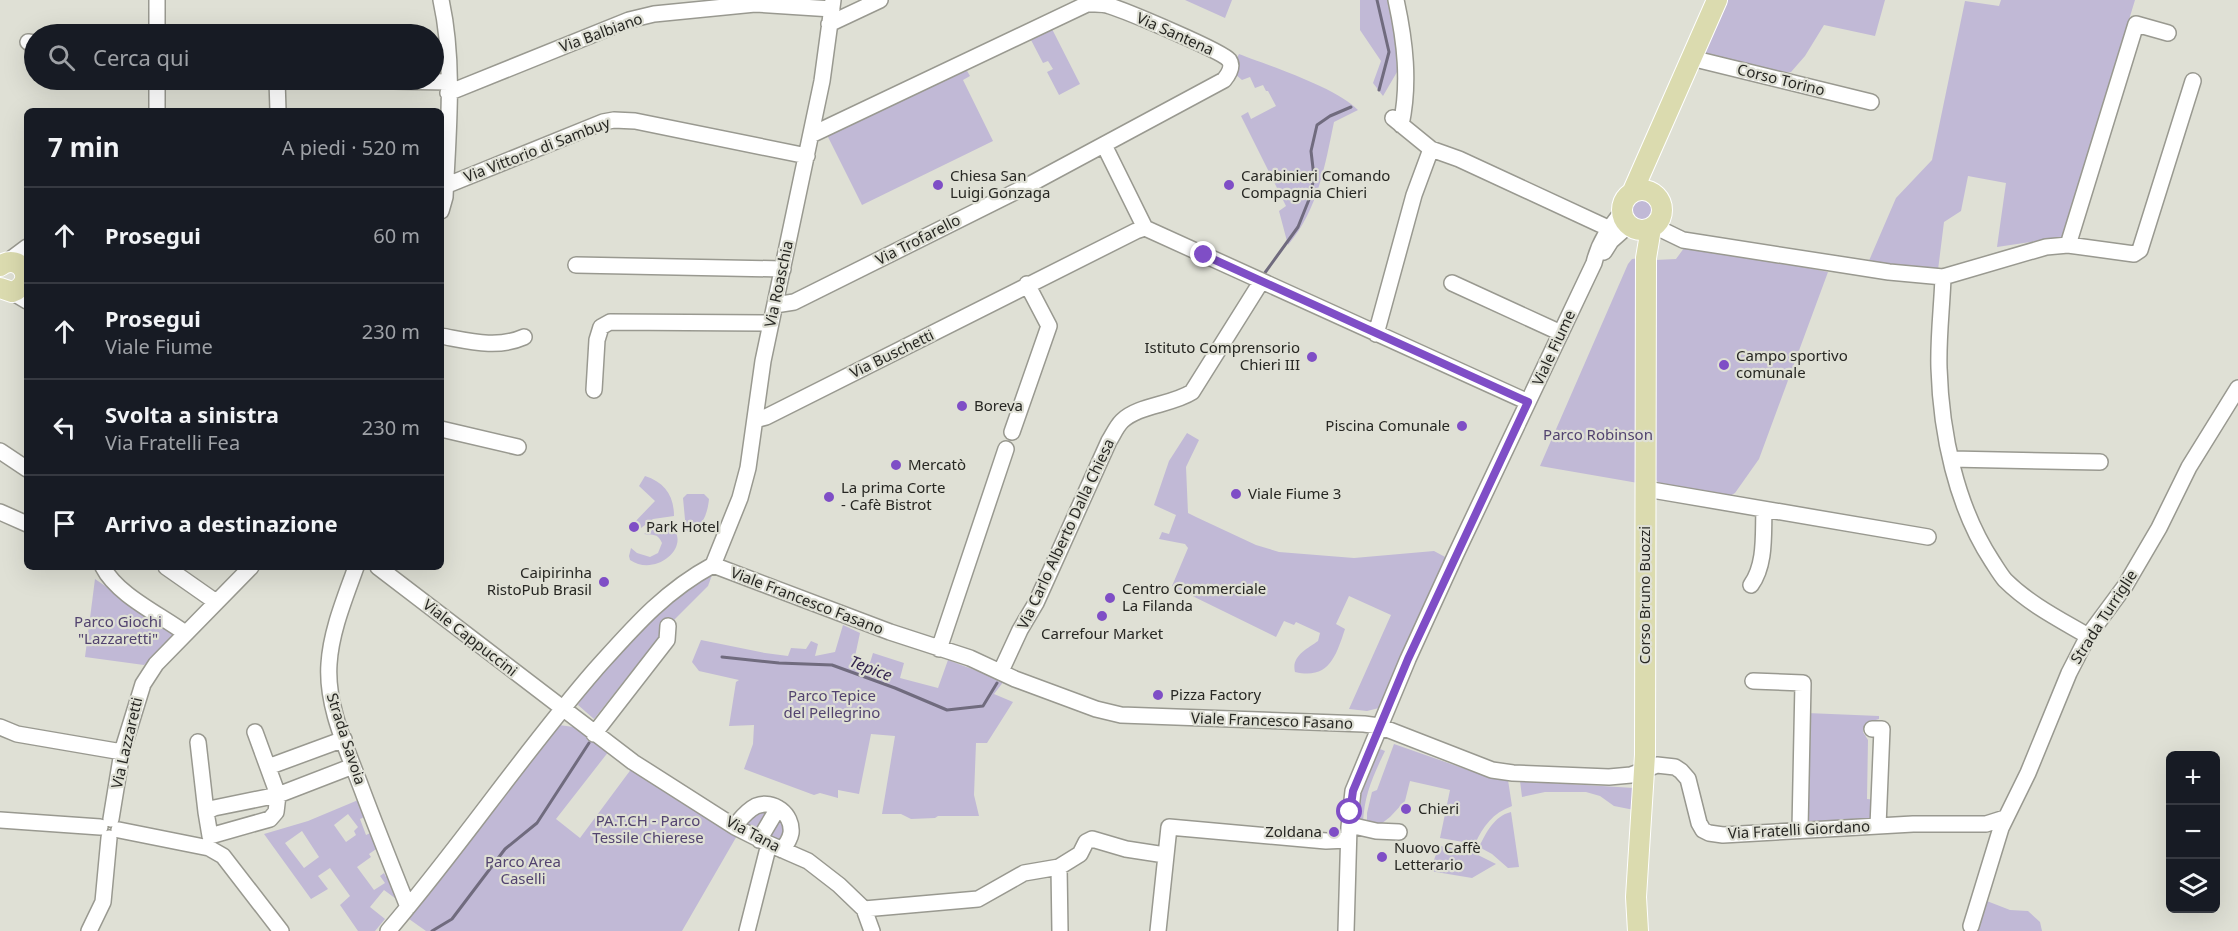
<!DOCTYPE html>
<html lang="it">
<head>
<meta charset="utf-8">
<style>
  :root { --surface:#171b24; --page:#20242c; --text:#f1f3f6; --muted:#9ea1a6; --line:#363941 }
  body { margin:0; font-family:"Noto Sans",sans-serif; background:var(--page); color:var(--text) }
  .controls { position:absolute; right:18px; bottom:18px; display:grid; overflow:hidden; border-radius:9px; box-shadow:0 6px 24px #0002 }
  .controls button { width:54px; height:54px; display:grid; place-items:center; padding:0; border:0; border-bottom:2px solid var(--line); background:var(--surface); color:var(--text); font:30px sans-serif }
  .stop { position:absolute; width:18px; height:18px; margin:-14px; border:4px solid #7f4ec6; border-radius:50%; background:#fff }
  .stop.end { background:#7f4ec6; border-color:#fff; box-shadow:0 2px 6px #0008 }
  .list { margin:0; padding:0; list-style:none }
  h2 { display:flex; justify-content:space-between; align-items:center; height:78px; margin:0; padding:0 24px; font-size:26px }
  h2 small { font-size:20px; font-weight:400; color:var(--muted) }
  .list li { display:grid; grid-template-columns:39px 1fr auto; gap:18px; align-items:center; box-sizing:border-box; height:96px; padding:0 24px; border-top:2px solid var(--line) }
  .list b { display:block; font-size:22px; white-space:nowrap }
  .list p { margin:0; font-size:20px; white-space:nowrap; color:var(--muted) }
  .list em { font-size:20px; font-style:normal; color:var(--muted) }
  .icon { flex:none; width:33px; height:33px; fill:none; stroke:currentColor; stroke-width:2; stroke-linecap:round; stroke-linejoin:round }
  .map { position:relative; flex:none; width:2238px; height:931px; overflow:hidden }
  .search { position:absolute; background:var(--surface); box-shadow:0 6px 24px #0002; left:24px; top:24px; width:420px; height:66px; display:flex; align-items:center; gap:15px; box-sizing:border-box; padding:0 21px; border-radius:33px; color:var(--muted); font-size:22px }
  .panel { position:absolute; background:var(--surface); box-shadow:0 6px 24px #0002; left:24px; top:108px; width:420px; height:462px; border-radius:9px }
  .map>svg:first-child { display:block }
  .green { fill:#c1b9d6; fill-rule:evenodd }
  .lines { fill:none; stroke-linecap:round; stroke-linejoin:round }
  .stream { stroke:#706b7e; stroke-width:3 }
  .minor-casing { stroke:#999990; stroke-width:18 }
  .major-casing { stroke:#fff; stroke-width:22 }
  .minor { stroke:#fff; stroke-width:15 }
  .major { stroke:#dbdbaf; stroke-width:20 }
  .route { stroke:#7f4ec6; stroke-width:8 }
  .poi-dot { fill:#7f4ec6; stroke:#dfe0d5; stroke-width:2 }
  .labels { text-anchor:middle; stroke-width:4.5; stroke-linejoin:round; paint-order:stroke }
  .street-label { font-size:15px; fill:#272723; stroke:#dfe0d5 }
  .poi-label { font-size:15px; fill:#272723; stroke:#dfe0d5; text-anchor:start }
  .park-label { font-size:15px; fill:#52436f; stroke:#dfe0d5 }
  .water-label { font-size:16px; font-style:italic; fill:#35264f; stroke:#dfe0d5 }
</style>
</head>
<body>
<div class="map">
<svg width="2238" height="931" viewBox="0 0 2238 931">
  <rect width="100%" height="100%" fill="#dfe0d5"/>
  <path class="green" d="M1185,0h47l-7,18z
    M1360,0h27l9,36 1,36 -14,24 -10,-13 8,-22 -21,-31z
    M1728,0h157l-10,36 -51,-11 -19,31 -14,16 -18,2 -72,-18z
    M2001,0h134l-72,237 -66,10 9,-64 -38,-7 -7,35 -17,11 -6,48 -70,-7 28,-65 36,-38 33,-159 34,5z
    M1052,29l28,55 -21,11 -12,-23 6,-3 -5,-8 -5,2 -12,-23z
    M1239,54c31,12 98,34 119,56l-24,12c-9,43 -16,88 -46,123l-9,-34 7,-5 -45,-90 7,-4 3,7 25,-13 -8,-15h-2l-3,-6 -8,3 -5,-11 -8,3 -7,-6 1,-14z
    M966,69l4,7 -7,4 30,61 -131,64 -35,-70z
    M1631 211a12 12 0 1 1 24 0a12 12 0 1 1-24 0Z
    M1687,244l141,28 -69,187 -24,34 -7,4 -67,-12 -7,-7 1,-218 21,-1z
    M1640,258l-2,225 -98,-17 88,-202 4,-5z
    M1187,433l12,7 -13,27 2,46 8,4 60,28 23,7 75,6 80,-7 13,7 -68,150 -12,3 -18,-2 42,-94 -42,-19 -13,28 9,5c-9,27 -16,51 -50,43 -4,-16 12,-23 23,-31l2,-8 -24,-11 -2,3 -10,-4 -8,16 -104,-51 16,-38 -3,-4 -26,-5 3,-7 7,2 7,-19 -22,-10 15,-44z
    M645,476c19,6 29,19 29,40l-21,3 -12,9 -11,-1 25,-26 -16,-15z
    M687,494h17l5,5c-1,12 -6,29 -19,33l-4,-2 -3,-32z
    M665,524h4c26,21 -13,54 -39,36l-1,-4 2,-8 6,5 13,4 8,-4 4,-10c-5,-11 -9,-7 -18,-9z
    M712,575l-4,11 -40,40 -74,93 -16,-14 5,-9 59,-73 56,-45z
    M95,579l77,53 1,5 -29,28 -59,-8z
    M843,625l17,8 -6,28 15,5 4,-13 31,10 -4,15 38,10 10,-28 56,21 -10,13 19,8 -26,41h-11l-2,52 5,21h-41l-3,2 -24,1 -10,-5h-19l13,-78 -24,-2 -12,60 -21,-4v8l-18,-5 -6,2 -70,-26 9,-25 1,-19 -25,1 7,-44 3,-2 -40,-9 -7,-9 9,-22 64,13 23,3 3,-8 15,1 5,-8 7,3 -3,12 20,-4z
    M1807,713l72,3v3l-13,4 -3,9 5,8 -1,59 10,1 -1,21 -65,3 -5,-3z
    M559,725l22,3 28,23 -53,68 24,19 52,-70 106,66 -56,97h-256l-17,-12z
    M1394,744l97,34 17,2 4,26c-19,7 -29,20 -37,38l-35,-6 10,-48 -40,-9 -5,20 -15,16 -13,10 -10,-2v-12l5,-21 5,-2z
    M1380,749l5,2c-12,25 -21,44 -22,73l-6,-6 3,-29z
    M1520,781l114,7v22l-20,-4 -14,-10 -14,-4h-41l-23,5z
    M363,798l6,17 -9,4 6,16 9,-4 4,16 -10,7 2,3 -14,10 17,23 11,-7 -5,-7 4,-3 2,4 4,-3 9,27 -15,-11 -14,17 15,12 -10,12h-17l-18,-26 10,-9 -20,-28 -12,8 10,13 -17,10 -47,-65 44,-13zM348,814l10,13 -4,4 2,4 -10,7 -12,-17zM302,831l17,26 -15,11 -19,-25z
    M754,807l32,7 -4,36 -44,-28z
    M1511,812l8,55 -11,1 -16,-14 -13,-7c7,-14 15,-31 32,-35z
    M1439,846l31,5 26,13 -24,14 -42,-7z
    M1974,896l36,14 18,1 12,11 2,9h-78z"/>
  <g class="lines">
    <path class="stream" d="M1377,0l12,52 -10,38
      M1264,274l34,-47 12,-30 4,-20 -3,-26 6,-26 13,-9 21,-9
      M722,657l57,6 53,2 63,23 52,22 36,-4 14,-23
      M432,931l20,-12 53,-70 32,-26 52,-80"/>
    <g class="minor-casing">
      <path id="minor" d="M1396,0c9,41 14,83 5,125
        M829,24l51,-24
        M157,34v-34
        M28,42l6,1
        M1691,58l180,44
        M277,80l1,31
        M338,80l110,2
        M448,93l181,-73 25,-6 101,-10 77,5
        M157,111v-31
        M1393,118l38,31 28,10 149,69
        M1104,145l41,83
        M445,186l158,-64 11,-2 21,1 172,35
        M441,211l4,-14c3,-65 10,-134 -4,-197
        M1654,226l29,14 206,32 54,5 103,-30 22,-2 66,9 6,-4 53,-169
        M1145,228l383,174
        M2068,245l68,-221 32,9
        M1604,252l7,-11 18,-16
        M7,262l20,-15
        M576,265l207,4
        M1943,277c-1,30 -5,61 -4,91 2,65 17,138 53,193 4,6 8,13 13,19 24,24 54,39 83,56
        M1452,283l109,50
        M12,292l15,9
        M775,305l19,-3 231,-115 199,-107c4,-5 10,-13 5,-20 -7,-9 -103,-49 -119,-54 -7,-3 -15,-2 -23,-2l-276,131
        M1376,334l38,-139 17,-46
        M441,336c28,5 56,13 83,1
        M594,390l3,-50 4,-13 9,-5 161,1
        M755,420l11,-3 370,-186 9,-3
        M441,429l77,18
        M1012,432l37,-106 -22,-42
        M0,451l27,18
        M1951,459l149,3
        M1646,489l282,48
        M0,512l27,12
        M713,565l177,67 80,26 45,21 81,30 25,6 243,9 15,2 113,44 21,3 96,4 22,-2 26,-10 18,2 6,4 7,8 11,44 4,7 6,3 14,2 190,-11h73l19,-6
        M713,565l27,-67 8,-30 15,-107 59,-280 11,-81
        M103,567c14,28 58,48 82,66
        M166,567l50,35
        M356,567c-11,31 -25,64 -27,97 -3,42 18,85 32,123 15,40 31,80 47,120
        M378,567l255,195 102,65 34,17 39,17 31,24 25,24 8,22
        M1751,585c15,-21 12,-51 13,-75
        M939,649l67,-200
        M1001,671l19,-41 16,-27 73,-162c4,-6 7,-14 13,-20 16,-16 50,-16 70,-29l69,-110
        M1753,681l50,2 -3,146
        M0,727l17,7 105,18
        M1872,729h10l-4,97
        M255,732l23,63 -2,17 -6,7 -60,17 -4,-24 8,-4 64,-13 75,-29
        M594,734l73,-94 1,-14
        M198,742l8,70
        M268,767l76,-28
        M111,819l11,-67 21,-68 13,-20 95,-97
        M0,820l100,7
        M738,822c5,-6 10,-12 18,-16 17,-7 37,8 35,27 -1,6 -5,12 -9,17
        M1354,826l22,5 23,1
        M119,830l90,18 14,8 58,75
        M759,840l19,-32
        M1059,867l1,64
        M864,909l114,-10 46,-26 35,-6 21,-13 6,-12 6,-3 34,10 39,6
        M1971,926l30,-98 27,-55 41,-100 19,-37 37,-50 34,-58 30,-61 49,-79
        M89,931l14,-29 6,-64
        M388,931c72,-84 134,-177 207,-261 37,-41 68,-78 118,-105
        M747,931l22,-87
        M1158,931l11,-104 157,14 22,-1
        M1346,931l3,-104 4,-36 55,-132 48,-105 138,-291c5,-21 15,-35 29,-52"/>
    </g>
    <g class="major-casing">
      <path id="major" d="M1622 210a20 20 0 1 1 40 0a20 20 0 1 1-40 0Z
        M1632,193l85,-193
        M0,266c21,-15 38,17 12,26l-12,-4
        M1638,931l-2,-34 9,-142 1,-497 5,-30"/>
    </g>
    <use href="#minor" class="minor"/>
    <use href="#major" class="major"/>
  </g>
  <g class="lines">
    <path class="route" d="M1204,255l324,147 -120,257 -55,132 -3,21"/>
  </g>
  <g class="poi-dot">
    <circle cx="938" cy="185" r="6"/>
    <circle cx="1229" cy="185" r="6"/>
    <circle cx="1312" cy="357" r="6"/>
    <circle cx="1724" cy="365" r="6"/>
    <circle cx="962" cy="406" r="6"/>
    <circle cx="1462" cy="426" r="6"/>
    <circle cx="896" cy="465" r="6"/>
    <circle cx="1236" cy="494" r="6"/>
    <circle cx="829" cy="497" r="6"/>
    <circle cx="634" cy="527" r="6"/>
    <circle cx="604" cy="582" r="6"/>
    <circle cx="1110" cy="598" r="6"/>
    <circle cx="1102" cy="616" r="6"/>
    <circle cx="1158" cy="695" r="6"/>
    <circle cx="1406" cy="809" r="6"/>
    <circle cx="1334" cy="832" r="6"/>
    <circle cx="1382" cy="857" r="6"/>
  </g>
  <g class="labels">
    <g class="street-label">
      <text transform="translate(601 33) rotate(-20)" y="5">Via Balbiano</text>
      <text transform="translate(1175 34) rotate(24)" y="5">Via Santena</text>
      <text transform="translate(1781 80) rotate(14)" y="5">Corso Torino</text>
      <text transform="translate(537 150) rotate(-21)" y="5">Via Vittorio di Sambuy</text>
      <text transform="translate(918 240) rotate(-27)" y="5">Via Trofarello</text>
      <text transform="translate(779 284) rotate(-78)" y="5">Via Roaschia</text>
      <text transform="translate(1554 348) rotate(-65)" y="5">Viale Fiume</text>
      <text transform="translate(892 354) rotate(-26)" y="5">Via Buschetti</text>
      <text transform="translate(1066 534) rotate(-65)" y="5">Via Carlo Alberto Dalla Chiesa</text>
      <text transform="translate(1645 595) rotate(-90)" y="5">Corso Bruno Buozzi</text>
      <text transform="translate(807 601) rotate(21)" y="5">Viale Francesco Fasano</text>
      <text transform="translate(2104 617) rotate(-57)" y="5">Strada Turriglie</text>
      <text transform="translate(470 638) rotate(38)" y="5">Viale Cappuccini</text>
      <text transform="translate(1272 721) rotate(2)" y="5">Viale Francesco Fasano</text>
      <text transform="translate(346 739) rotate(72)" y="5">Strada Savoia</text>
      <text transform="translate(127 743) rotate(-77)" y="5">Via Lazzaretti</text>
      <text transform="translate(1799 830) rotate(-3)" y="5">Via Fratelli Giordano</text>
      <text transform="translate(753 834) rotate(28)" y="5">Via Tana</text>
    </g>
    <g class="poi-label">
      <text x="950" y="181">Chiesa San<tspan x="950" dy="17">Luigi Gonzaga</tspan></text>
      <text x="1241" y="181">Carabinieri Comando<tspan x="1241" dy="17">Compagnia Chieri</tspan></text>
      <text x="1300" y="353" text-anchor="end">Istituto Comprensorio<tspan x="1300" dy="17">Chieri III</tspan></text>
      <text x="1736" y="361">Campo sportivo<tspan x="1736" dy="17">comunale</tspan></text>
      <text x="974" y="411">Boreva</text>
      <text x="1450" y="431" text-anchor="end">Piscina Comunale</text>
      <text x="908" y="470">Mercatò</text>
      <text x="841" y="493">La prima Corte<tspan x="841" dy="17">- Cafè Bistrot</tspan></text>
      <text x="1248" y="499">Viale Fiume 3</text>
      <text x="646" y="532">Park Hotel</text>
      <text x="592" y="578" text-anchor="end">Caipirinha<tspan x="592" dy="17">RistoPub Brasil</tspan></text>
      <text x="1122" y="594">Centro Commerciale<tspan x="1122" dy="17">La Filanda</tspan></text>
      <text x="1102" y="639" text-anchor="middle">Carrefour Market</text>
      <text x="1170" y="700">Pizza Factory</text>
      <text x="1418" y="814">Chieri</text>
      <text x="1322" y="837" text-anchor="end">Zoldana</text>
      <text x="1394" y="853">Nuovo Caffè<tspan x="1394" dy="17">Letterario</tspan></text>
    </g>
    <g class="park-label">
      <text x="1598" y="440">Parco Robinson</text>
      <text x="118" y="627">Parco Giochi<tspan x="118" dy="17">"Lazzaretti"</tspan></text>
      <text x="832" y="701">Parco Tepice<tspan x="832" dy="17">del Pellegrino</tspan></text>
      <text x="648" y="826">PA.T.CH - Parco<tspan x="648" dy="17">Tessile Chierese</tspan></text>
      <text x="523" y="867">Parco Area<tspan x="523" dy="17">Caselli</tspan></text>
    </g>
    <g class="water-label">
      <text transform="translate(871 668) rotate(21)" y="6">Tepice</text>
    </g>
  </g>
</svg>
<div class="controls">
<button>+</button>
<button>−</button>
<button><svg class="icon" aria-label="layers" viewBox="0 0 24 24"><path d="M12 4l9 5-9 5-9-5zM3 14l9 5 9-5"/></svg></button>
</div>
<div class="stop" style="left:1350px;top:812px"></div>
<div class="stop end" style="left:1204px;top:255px"></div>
<div class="search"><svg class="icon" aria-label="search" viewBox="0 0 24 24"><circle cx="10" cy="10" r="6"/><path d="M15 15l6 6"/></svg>Cerca qui</div>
<section class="panel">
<h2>7 min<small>A piedi · 520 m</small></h2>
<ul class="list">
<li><svg class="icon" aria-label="ahead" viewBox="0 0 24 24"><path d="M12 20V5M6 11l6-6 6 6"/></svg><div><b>Prosegui</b></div><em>60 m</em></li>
<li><svg class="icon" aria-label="ahead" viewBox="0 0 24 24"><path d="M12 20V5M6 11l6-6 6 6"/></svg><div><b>Prosegui</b><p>Viale Fiume</p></div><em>230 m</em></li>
<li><svg class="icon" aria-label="left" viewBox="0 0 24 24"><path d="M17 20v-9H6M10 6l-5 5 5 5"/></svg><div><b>Svolta a sinistra</b><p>Via Fratelli Fea</p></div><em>230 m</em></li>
<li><svg class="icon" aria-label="arrive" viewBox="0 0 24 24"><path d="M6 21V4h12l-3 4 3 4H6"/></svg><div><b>Arrivo a destinazione</b></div></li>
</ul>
</section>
</div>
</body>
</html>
